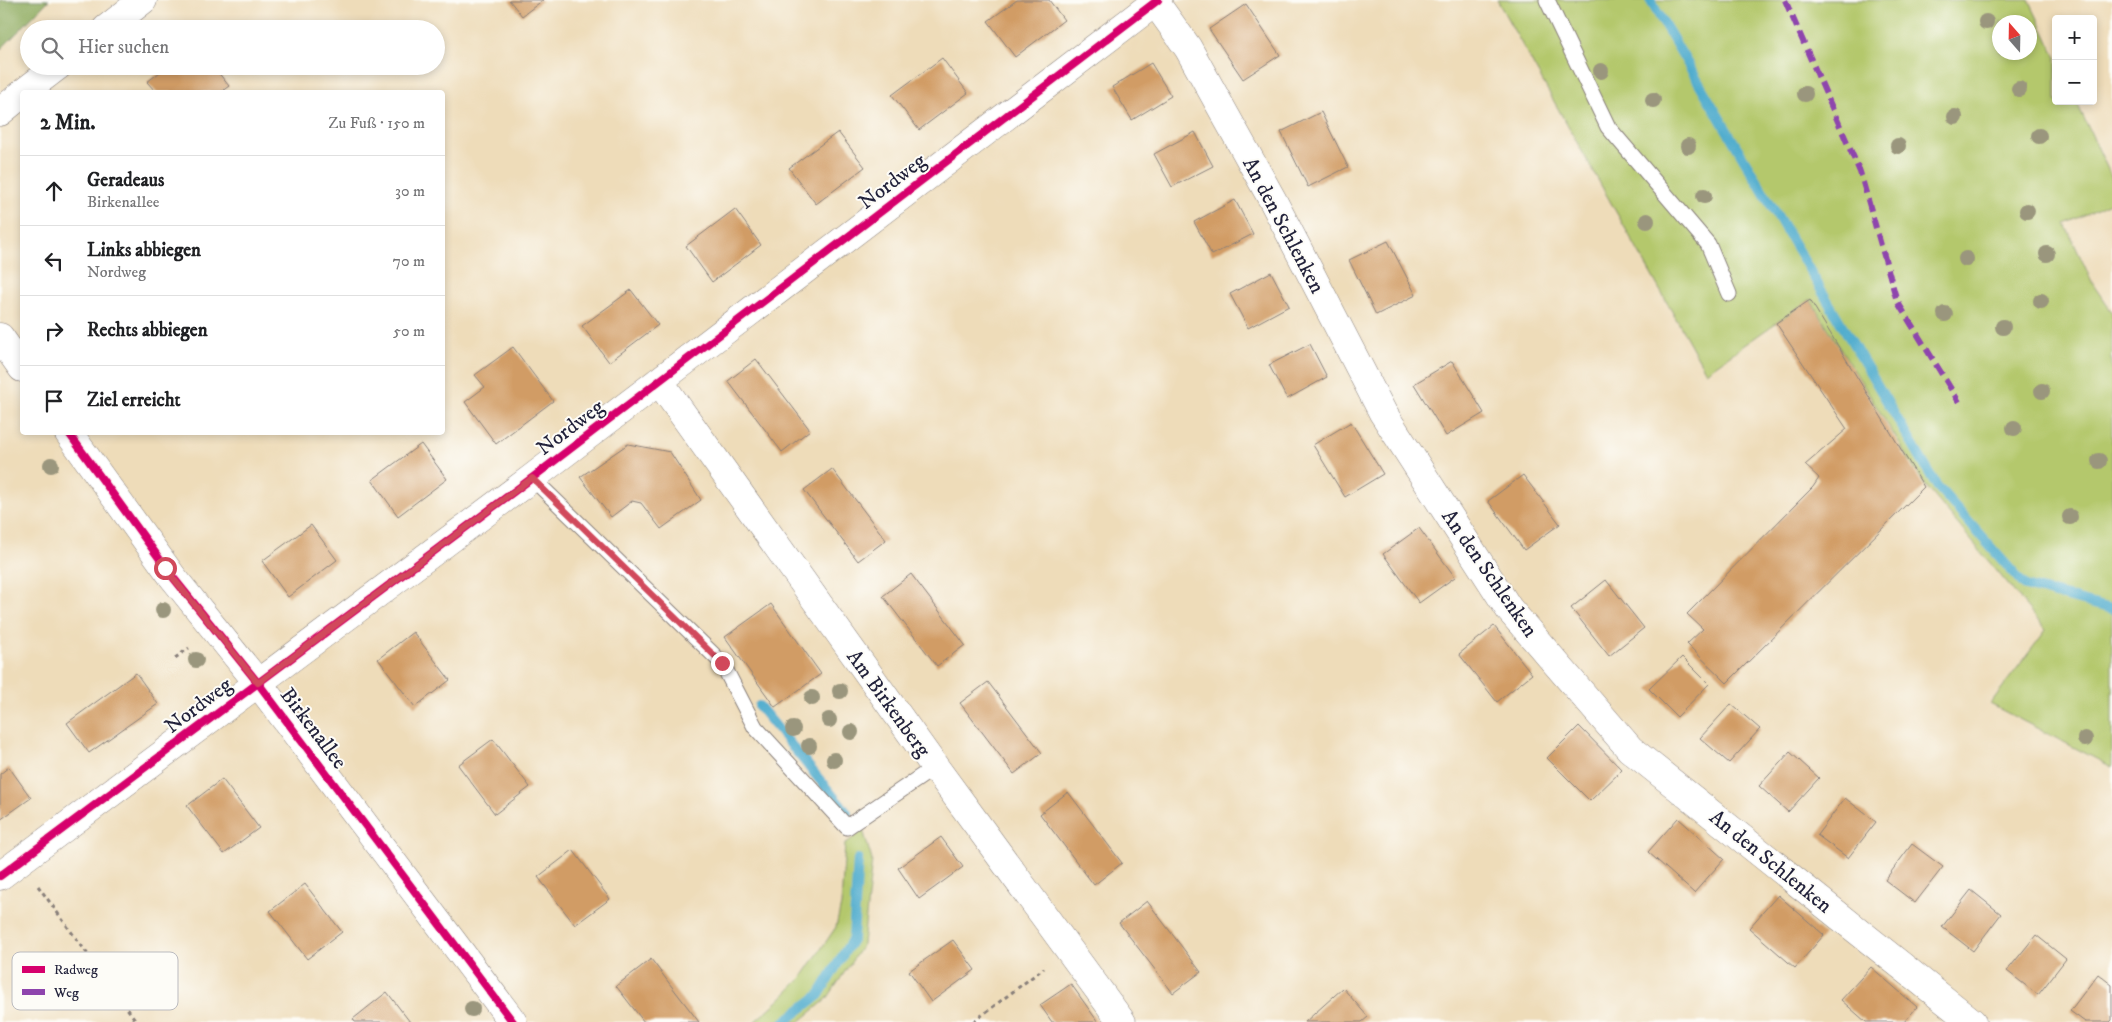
<!DOCTYPE html>
<html lang="de">
<head>
<meta charset="utf-8">
<style>
  :root { --surface:#fff; --page:#f2f2f2; --text:#202124; --muted:#757577; --line:#e0e0e0 }
  body { margin:0; font-family:"IM FELL DW Pica",serif; background:var(--page); color:var(--text) }
  .controls { position:absolute; right:15px; top:15px; display:grid; overflow:hidden; border-radius:5px; box-shadow:0 2px 8px #0003 }
  .controls button { width:45px; height:45px; display:grid; place-items:center; padding:0; border:0; border-bottom:1px solid var(--line); background:var(--surface); color:var(--text); font:25px sans-serif }
  .compass { position:absolute; left:1992px; top:15px; width:45px; height:45px; border-radius:50%; background:var(--surface); box-shadow:0 2px 8px #0003; rotate:340deg }
  .stop { position:absolute; width:15px; height:15px; margin:-11px; border:4px solid #d1495b; border-radius:50%; background:#fff }
  .stop.end { background:#d1495b; border-color:#fff; box-shadow:0 1px 5px #0008 }
  .list { margin:0; padding:0; list-style:none }
  h2 { display:flex; justify-content:space-between; align-items:center; height:65px; margin:0; padding:0 20px; font-size:21px }
  h2 small { font-size:16px; font-weight:400; color:var(--muted) }
  .list li { display:grid; grid-template-columns:32px 1fr auto; gap:15px; align-items:center; box-sizing:border-box; height:70px; padding:0 20px; border-top:1px solid var(--line) }
  .list b { display:block; font-size:19px; white-space:nowrap }
  .list p { margin:0; font-size:16px; white-space:nowrap; color:var(--muted) }
  .list em { font-size:16px; font-style:normal; color:var(--muted) }
  .icon { flex:none; width:28px; height:28px; fill:none; stroke:currentColor; stroke-width:2; stroke-linecap:round; stroke-linejoin:round }
  .map { position:relative; flex:none; width:2112px; height:1022px; overflow:hidden }
  .search { position:absolute; background:var(--surface); box-shadow:0 2px 8px #0003; left:20px; top:20px; width:425px; height:55px; display:flex; align-items:center; gap:12px; box-sizing:border-box; padding:0 18px; border-radius:28px; color:var(--muted); font-size:19px }
  .panel { position:absolute; background:var(--surface); box-shadow:0 2px 8px #0003; left:20px; top:90px; width:425px; height:345px; border-radius:5px }
  .map>svg:first-child { display:block }
  .green { fill:#b4c86c; stroke:#6b7554; fill-rule:evenodd }
  .forest { fill:#8fac60; stroke:#58674e }
  .lines { fill:none; stroke-linecap:round; stroke-linejoin:round }
  .stream { stroke:#4faccd; stroke-width:10 }
  .building { fill:#d19c65 }
  .lane-casing { stroke:#887f7a; stroke-width:17 }
  .street-casing { stroke:#887f7a; stroke-width:29 }
  .secondary-casing { stroke:#887f7a; stroke-width:29 }
  .path { stroke:#887f7a; stroke-width:3; stroke-dasharray:4 4; stroke-linecap:butt }
  .lane { stroke:#fff; stroke-width:15 }
  .street { stroke:#fff; stroke-width:28 }
  .secondary { stroke:#fff; stroke-width:28 }
  .quiet { stroke:#8e44ad; stroke-width:6; stroke-dasharray:12 6; stroke-linecap:butt }
  .cycleway-casing { stroke:#fdfcf7; stroke-width:11 }
  .cycleway { stroke:#d6006c; stroke-width:8 }
  .tree { fill:#9a967d }
  .route { stroke:#d1495b; stroke-width:6 }
  .labels { text-anchor:middle; stroke-width:4; stroke-linejoin:round; paint-order:stroke }
  .street-label { font-size:21px; fill:#22223b; stroke:#fdfcf7 }
  .key { fill:#fdfcf7; stroke:#bbbbbf; stroke-width:1 }
  .key-label { font-size:14px; fill:#22223b }
</style>
</head>
<body>
<div class="map">
<svg width="2112" height="1022" viewBox="0 0 2112 1022">
  <rect width="100%" height="100%" fill="#fdfcf7"/>
  <filter id="ink" filterUnits="userSpaceOnUse"><feTurbulence type="fractalNoise" baseFrequency=".02" numOctaves="2"/><feDisplacementMap in="SourceGraphic" scale="10" xChannelSelector="R" yChannelSelector="G"/><feConvolveMatrix kernelMatrix="1 2 1 2 8 2 1 2 1" color-interpolation-filters="sRGB"/></filter>
  <filter id="wash" filterUnits="userSpaceOnUse"><feTurbulence type="fractalNoise" baseFrequency=".0096" numOctaves="4" result="noise"/><feDisplacementMap in="SourceGraphic" scale="20" xChannelSelector="R" yChannelSelector="G"/><feGaussianBlur stdDeviation="1.12" result="paint"/><feColorMatrix in="noise" values="0 0 0 0 0 0 0 0 0 0 0 0 0 0 0 0 0 1.4 0 .05"/><feComposite in="paint" operator="in"/></filter>
  <g filter="url(#wash)">
    <rect width="100%" height="100%" fill="#eedcb9"/>
    <path class="green" d="M1497,0h532l27,57v44h20l36,77v24l-47,22 29,62 18,26v455l-122,-63 56,-74 -121,-145 -115,-186 -104,73zM2000,22h30v30h-30z
      M863,830l9,30 -9,84 -36,55 -28,23h-45l23,-20 25,-25 34,-50 5,-22 4,-61z"/>
    <path class="forest" d="M0,0h49l-49,50z"/>
    <g class="lines">
      <path class="stream" d="M1650,0l287,486 88,100 87,23
        M759,706l88,107
        M784,1022l35,-27 34,-57 5,-79"/>
    </g>
    <g id="blocks">
      <path class="building" d="M509,0h34l-21,16z
        M1017,0h32l15,20 -49,37 -27,-36z
        M1246,4l34,51 -37,24 -34,-50z
        M942,58l26,35 -49,37 -27,-35z
        M1151,63l20,33 -39,24 -20,-33z
        M168,66h45l16,20 -8,6h-65l-9,-10z
        M1321,112l27,55 -40,20 -27,-55z
        M838,132l27,35 -49,37 -27,-36z
        M1195,132l18,34 -41,21 -18,-33z
        M1235,200l18,34 -41,21 -18,-33z
        M735,209l26,36 -49,37 -26,-36z
        M1388,241l28,54 -40,20 -27,-55z
        M1271,272l18,34 -41,22 -18,-34z
        M631,290l27,35 -49,37 -27,-36z
        M1810,300l114,187 -197,196 -40,-39 16,-15 -16,-15 126,-127 6,-9 -14,-13 42,-36 -71,-106z
        M1310,344l17,33 -40,22 -18,-34z
        M513,347l40,54 -57,43 -31,-42 20,-15 -10,-12z
        M756,359l54,71 -28,22 -54,-71z
        M1452,361l32,52 -38,23 -32,-52z
        M1351,422l32,52 -38,23 -32,-52z
        M421,444l26,35 -49,37 -26,-36z
        M628,444l42,8 31,48 -40,29 -20,-26 -9,-2 -21,16 -31,-40z
        M832,469l54,71 -28,21 -54,-71z
        M1523,475l37,49 -36,26 -36,-49z
        M311,525l26,35 -49,37 -26,-36z
        M1419,528l36,49 -36,26 -36,-49z
        M911,574l54,71 -28,21 -54,-70z
        M1606,580l38,48 -35,28 -38,-48z
        M771,604l50,70 -46,33 -50,-70z
        M1494,626l38,48 -35,28 -38,-48z
        M413,632l37,48 -35,27 -37,-48z
        M1682,657l27,27 -32,33 -28,-28z
        M136,673l22,31 -69,49 -22,-30z
        M988,682l54,71 -28,21 -54,-71z
        M1731,704l29,25 -31,34 -29,-25z
        M1579,726l43,44 -32,31 -43,-43z
        M493,739l37,48 -35,27 -37,-49z
        M1790,752l29,26 -31,34 -29,-26z
        M9,767l22,31 -31,22v-46z
        M222,779l37,49 -35,26 -37,-48z
        M1068,792l54,71 -28,22 -54,-71z
        M1845,798l31,24 -28,36 -31,-23z
        M1678,818l46,41 -30,34 -46,-41z
        M941,837l22,30 -44,32 -21,-31z
        M1912,844l31,23 -28,36 -30,-23z
        M573,850l37,49 -35,26 -37,-48z
        M305,884l37,48 -35,27 -37,-48z
        M1971,890l30,24 -28,37 -31,-24z
        M1778,895l46,40 -29,33 -46,-40z
        M1147,901l54,71 -28,21 -54,-70z
        M2036,935l30,24 -28,36 -31,-24z
        M953,940l22,30 -44,32 -22,-31z
        M651,959l18,24 30,39h-55l-28,-36z
        M1871,967l46,40 -13,15h-38l-25,-22z
        M2098,974l14,11v35l-2,2h-25l-15,-11z
        M1071,984l27,38h-46l-12,-17z
        M1343,988l25,29 -6,5h-57z
        M387,992l23,30h-55l-2,-3z"/>
    </g>
  </g>
  <g filter="url(#ink)">
    <use href="#blocks" fill-opacity="0" stroke="#887f7a" stroke-width="1"/>
    <g class="lines">
      <g class="lane-casing">
        <path id="lane" d="M1547,0l61,127 100,117 21,50
          M532,478l190,185 33,64 92,100 88,-60"/>
      </g>
      <g class="street-casing">
        <path id="street" d="M1155,2l33,46 84,151 111,214 126,196 121,140 342,273
          M106,29l37,-29
          M24,92l34,-26
          M0,112l22,-18
          M659,381l276,386 187,255
          M0,876l532,-398 626,-478"/>
      </g>
      <g class="secondary-casing">
        <path id="secondary" d="M0,337l22,31
          M68,432l104,144 86,107 255,339"/>
      </g>
      <path class="path" d="M175,658l14,-10
        M38,886l99,136
        M973,1022l71,-54"/>
      <use href="#lane" class="lane"/>
      <use href="#street" class="street"/>
      <use href="#secondary" class="secondary"/>
      <path class="quiet" d="M1785,0l75,172 37,129 62,101"/>
      <g class="cycleway-casing">
        <path id="cycleway" d="M68,432l104,144 86,107 255,339
          M0,876l532,-398 626,-478"/>
      </g>
      <use href="#cycleway" class="cycleway"/>
    </g>
    <g class="tree">
      <circle cx="1986" cy="22" r="8"/>
      <circle cx="1601" cy="71" r="8"/>
      <circle cx="2019" cy="89" r="8"/>
      <circle cx="1805" cy="94" r="8"/>
      <circle cx="1653" cy="100" r="8"/>
      <circle cx="1955" cy="117" r="8"/>
      <circle cx="2039" cy="136" r="8"/>
      <circle cx="1688" cy="146" r="8"/>
      <circle cx="1898" cy="146" r="8"/>
      <circle cx="1704" cy="196" r="8"/>
      <circle cx="2027" cy="211" r="8"/>
      <circle cx="1647" cy="221" r="8"/>
      <circle cx="2047" cy="254" r="8"/>
      <circle cx="1966" cy="259" r="8"/>
      <circle cx="2041" cy="301" r="8"/>
      <circle cx="1945" cy="314" r="8"/>
      <circle cx="2003" cy="327" r="8"/>
      <circle cx="2042" cy="391" r="8"/>
      <circle cx="2014" cy="428" r="8"/>
      <circle cx="2099" cy="461" r="8"/>
      <circle cx="51" cy="465" r="8"/>
      <circle cx="2070" cy="517" r="8"/>
      <circle cx="163" cy="610" r="8"/>
      <circle cx="196" cy="660" r="8"/>
      <circle cx="840" cy="691" r="8"/>
      <circle cx="812" cy="698" r="8"/>
      <circle cx="829" cy="720" r="8"/>
      <circle cx="793" cy="729" r="8"/>
      <circle cx="851" cy="732" r="8"/>
      <circle cx="2085" cy="739" r="8"/>
      <circle cx="809" cy="746" r="8"/>
      <circle cx="834" cy="760" r="8"/>
      <circle cx="472" cy="1009" r="8"/>
    </g>
  </g>
  <g class="lines" filter="url(#ink)">
    <path class="route" d="M165,568l93,115 274,-205 190,185"/>
  </g>
  <g class="labels">
    <g class="street-label">
      <text transform="translate(892 181) rotate(-37)" y="7">Nordweg</text>
      <text transform="translate(1284 225) rotate(62)" y="7">An den Schlenken</text>
      <text transform="translate(570 427) rotate(-37)" y="7">Nordweg</text>
      <text transform="translate(1490 573) rotate(55)" y="7">An den Schlenken</text>
      <text transform="translate(889 703) rotate(54)" y="7">Am Birkenberg</text>
      <text transform="translate(198 705) rotate(-37)" y="7">Nordweg</text>
      <text transform="translate(314 728) rotate(53)" y="7">Birkenallee</text>
      <text transform="translate(1771 861) rotate(39)" y="7">An den Schlenken</text>
    </g>
  </g>
  <rect x="12" y="952" width="166" height="58" rx="8" class="key"/>
  <rect x="22" y="966" width="23" height="7" fill="#d6006c"/>
  <rect x="22" y="989" width="23" height="6" fill="#8e44ad"/>
  <g class="key-label">
    <text x="54" y="974">Radweg</text>
    <text x="54" y="997">Weg</text>
  </g>
</svg>
<div class="controls">
<button>+</button>
<button>−</button>
</div>
<svg class="compass" viewBox="-18 -18 36 36"><path d="M0-13l5 13h-10z" fill="#e53935"/><path d="M0 13l5-13h-10z" fill="#757577"/></svg>
<div class="stop" style="left:165px;top:568px"></div>
<div class="stop end" style="left:722px;top:663px"></div>
<div class="search"><svg class="icon" aria-label="search" viewBox="0 0 24 24"><circle cx="10" cy="10" r="6"/><path d="M15 15l6 6"/></svg>Hier suchen</div>
<section class="panel">
<h2>2 Min.<small>Zu Fuß · 150 m</small></h2>
<ul class="list">
<li><svg class="icon" aria-label="ahead" viewBox="0 0 24 24"><path d="M12 20V5M6 11l6-6 6 6"/></svg><div><b>Geradeaus</b><p>Birkenallee</p></div><em>30 m</em></li>
<li><svg class="icon" aria-label="left" viewBox="0 0 24 24"><path d="M17 20v-9H6M10 6l-5 5 5 5"/></svg><div><b>Links abbiegen</b><p>Nordweg</p></div><em>70 m</em></li>
<li><svg class="icon" aria-label="right" viewBox="0 0 24 24"><path d="M7 20v-9h11M14 6l5 5-5 5"/></svg><div><b>Rechts abbiegen</b></div><em>50 m</em></li>
<li><svg class="icon" aria-label="arrive" viewBox="0 0 24 24"><path d="M6 21V4h12l-3 4 3 4H6"/></svg><div><b>Ziel erreicht</b></div></li>
</ul>
</section>
</div>
</body>
</html>
